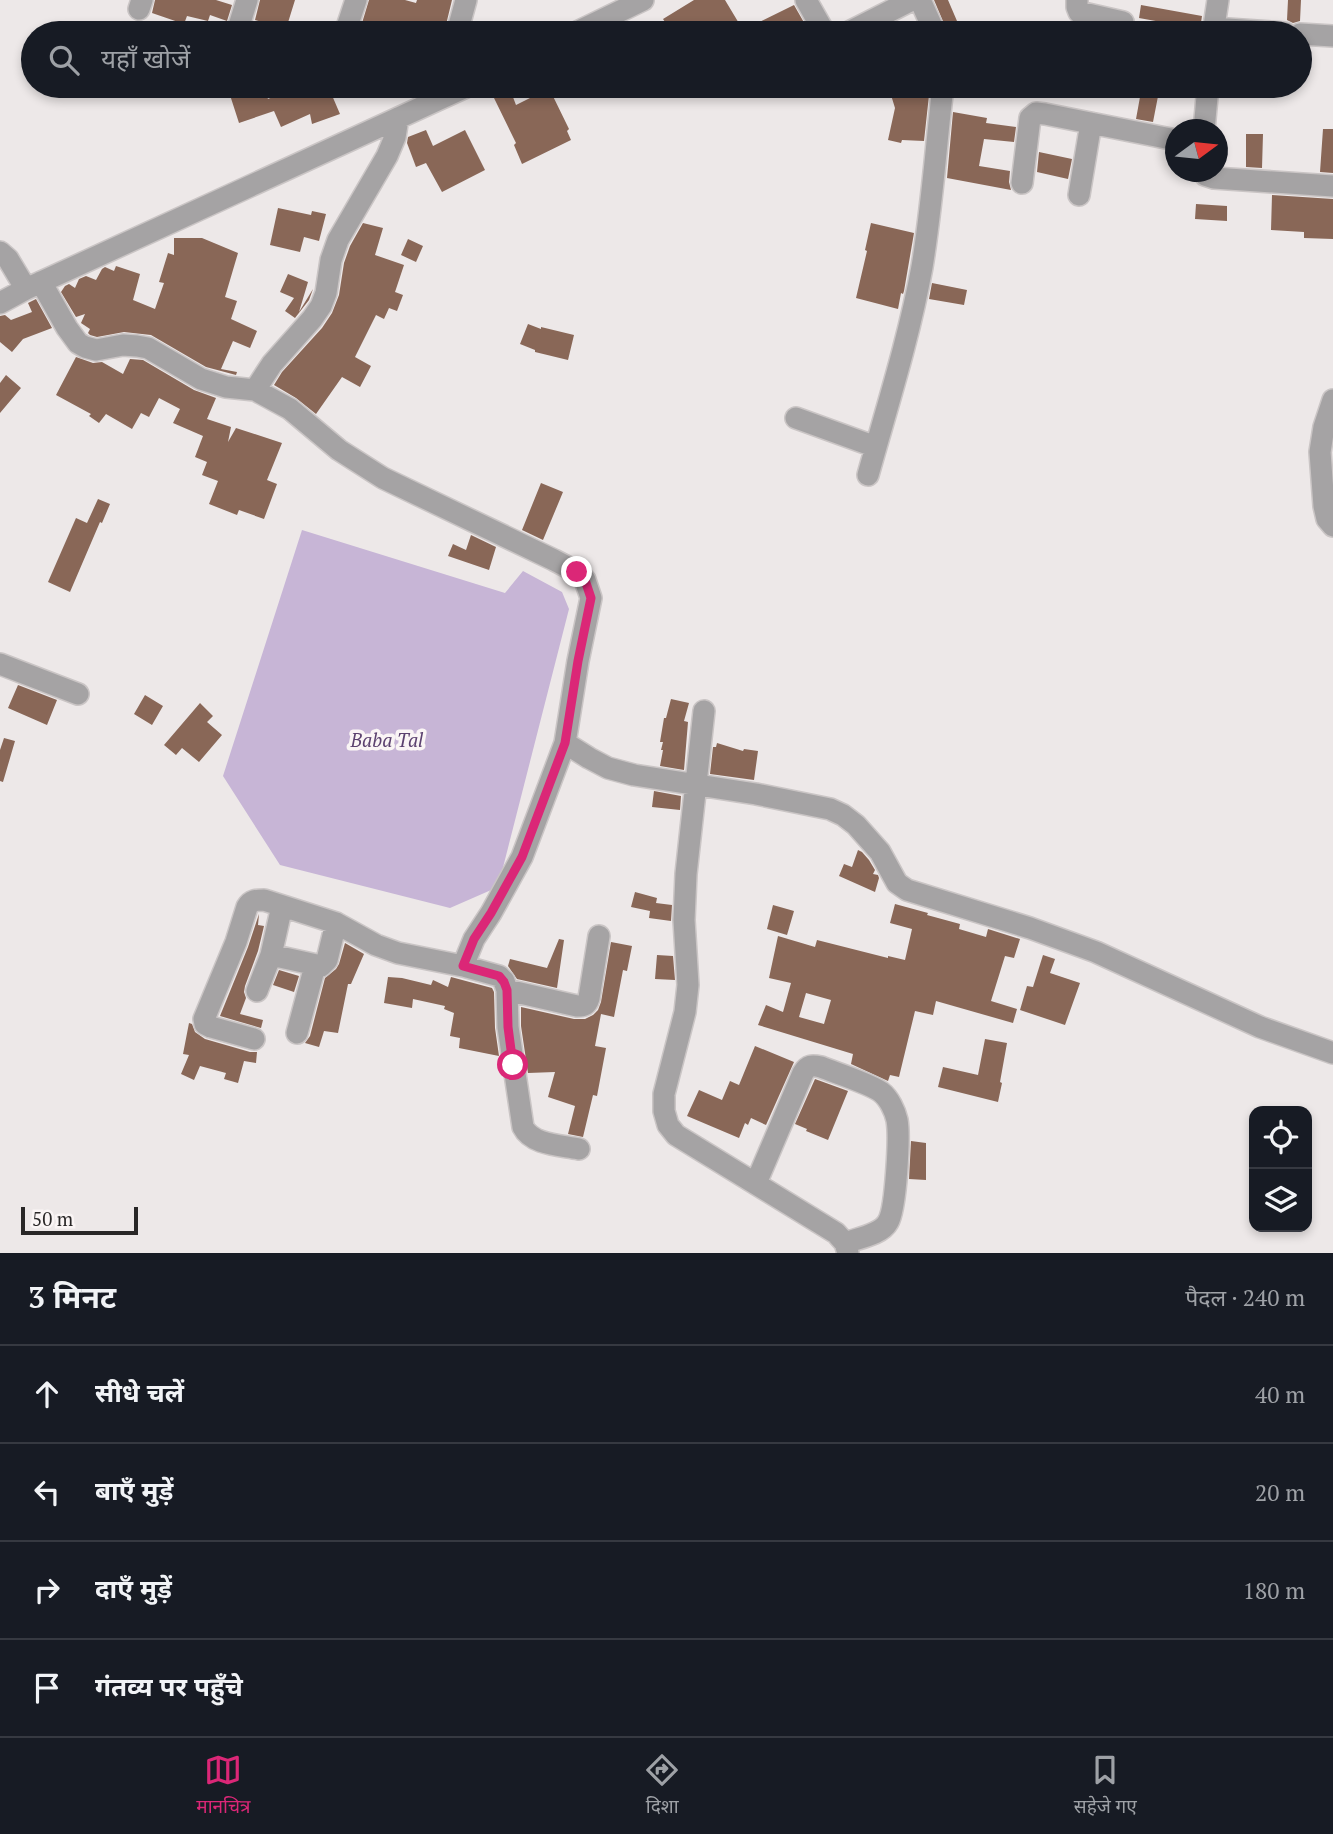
<!DOCTYPE html>
<html lang="hi">
<head>
<meta charset="utf-8">
<style>
  :root { --surface:#171b24; --page:#20242c; --text:#f1f3f6; --muted:#9ea1a6; --line:#363941; --accent:#db2777 }
  body { margin:0; font-family:"PT Serif","Noto Sans Devanagari",serif; background:var(--page); color:var(--text) }
  .controls { position:absolute; right:21px; bottom:21px; display:grid; overflow:hidden; border-radius:14px; box-shadow:0 4px 10px #0003 }
  .controls button { width:63px; height:63px; display:grid; place-items:center; padding:0; border:0; border-bottom:2px solid var(--line); background:var(--surface); color:var(--text); font:35px sans-serif }
  .compass { position:absolute; left:1165px; top:119px; width:63px; height:63px; border-radius:50%; background:var(--surface); box-shadow:0 4px 10px #0003; rotate:75deg }
  .scale { position:absolute; left:21px; bottom:18px; width:117px; box-sizing:border-box; padding-left:7px; border:4px solid #292727; border-top:0; font-size:19px; line-height:24px; white-space:nowrap; color:#292727; -webkit-text-stroke:5px #faf5f5; paint-order:stroke }
  .stop { position:absolute; width:21px; height:21px; margin:-16px; border:5px solid #db2777; border-radius:50%; background:#fff }
  .stop.end { background:#db2777; border-color:#fff; box-shadow:0 2px 7px #0008 }
  .list { margin:0; padding:0; list-style:none }
  h2 { display:flex; justify-content:space-between; align-items:center; height:91px; margin:0; padding:0 28px; font-size:30px }
  h2 small { font-size:23px; font-weight:400; color:var(--muted) }
  .list li { display:grid; grid-template-columns:46px 1fr auto; gap:21px; align-items:center; box-sizing:border-box; height:98px; padding:0 28px; border-top:2px solid var(--line) }
  .list b { display:block; font-size:26px; white-space:nowrap }
  .list em { font-size:23px; font-style:normal; color:var(--muted) }
  .icon { flex:none; width:38px; height:38px; fill:none; stroke:currentColor; stroke-width:2; stroke-linecap:round; stroke-linejoin:round }
  .map { position:relative; flex:none; width:1333px; height:1253px; overflow:hidden }
  .search { position:absolute; background:var(--surface); box-shadow:0 4px 10px #0003; left:21px; right:21px; top:21px; height:77px; display:flex; align-items:center; gap:18px; box-sizing:border-box; padding:0 24px; border-radius:38px; color:var(--muted); font-size:26px }
  .sheet { height:483px; background:var(--surface) }
  nav { display:flex; justify-content:space-around; align-items:center; box-sizing:border-box; height:98px; border-top:2px solid var(--line); background:var(--surface); font-size:19px; color:var(--muted) }
  nav a { display:grid; justify-items:center; gap:4px }
  nav .on { color:var(--accent) }
  .map>svg:first-child { display:block }
  .water { fill:#c7b5d6 }
  .building { fill:#896757; fill-rule:evenodd }
  .lines { fill:none; stroke-linecap:round; stroke-linejoin:round }
  .minor-casing { stroke:#cac5c5; stroke-width:24 }
  .minor { stroke:#a5a3a4; stroke-width:21 }
  .route { stroke:#db2777; stroke-width:9 }
  .labels { text-anchor:middle; stroke-width:7; stroke-linejoin:round; paint-order:stroke }
  .water-label { font-size:19px; font-style:italic; fill:#5b416f; stroke:#faf5f5 }
</style>
</head>
<body>
<div class="map">
<svg width="1333" height="1253" viewBox="0 0 1333 1253">
  <rect width="100%" height="100%" fill="#ede8e8"/>
  <path class="water" d="M302,530l203,63 18,-22 39,21 7,17 -71,278 -48,21 -170,-43 -57,-89z"/>
  <path class="building" d="M155,0h61l16,5 -5,16 -17,-6 -2,6 -21,-5 -3,8 -32,-11z
    M260,0h35l-9,29 -31,-9z
    M369,0h36l11,3 1,-3h35l-8,33h-85z
    M694,0h31l18,30 51,-25 16,28h-138l-9,-14z
    M934,0h14l12,28 -12,5z
    M1288,0h13l-1,21 -7,2 -6,-3z
    M1141,5l61,11 -2,13 -61,-11z
    M245,86h18l5,13 31,-13h29l12,28 -28,10 -2,-10 -29,13 -7,-16 -35,12 -10,-31z
    M536,86h12l21,43 -2,2 4,9 -49,24 -8,-19 2,-2 -22,-45 17,-6 5,13 22,-11z
    M927,86h3l-6,55 -22,-1 -1,3 -13,-3 7,-32 -4,-13z
    M1142,86h18l-7,36 -17,-3z
    M953,112l34,6 -1,5 30,4 -2,15 -30,-3 -5,27 31,5 -1,11 2,8 -64,-12z
    M1323,129h10v44l-13,-1z
    M426,130l7,16 32,-16 20,40 -43,22 -16,-29 -10,4 -9,-24 1,-6z
    M1246,134h17l-1,34 -16,-1z
    M1039,152l33,7 -4,20 -31,-7z
    M1272,195l61,4v40l-29,-1v-6l-33,-2z
    M1196,204l31,2v15l-32,-2z
    M278,208l33,7 1,-4 14,3 -7,27 -15,-4 -4,15 -30,-7z
    M363,223l20,5 -8,27 29,10 -9,27 8,3 -6,16 -8,-3 -5,11 -8,-4 -21,42 16,9 -11,21 -18,-10 -26,37 -20,-16 -22,-13 8,-13 40,-44 10,-15 7,-18 5,-32 6,-17z
    M871,223l43,10 -10,58 -1,3 -2,-1 -3,16 -42,-11 11,-47 -2,-1z
    M174,238h28l36,15 -13,44 12,4 -6,18 26,12 -7,17 -17,-7 -12,28 16,3 -1,3 -30,-8 -55,-32 -27,-3 -27,5 -7,-2 -2,-2 2,-4 -9,-6 4,-9 -9,3 -15,-25 4,-6 4,-2 6,4 4,-9 7,-3 10,4 6,-11 3,-2 9,4 2,-5 24,8 -7,26 22,9 9,-26 -5,-1 9,-29 6,2z
    M408,239l15,7 -7,16 -15,-7z
    M288,274l20,8 -9,30 14,-23 -4,11 -14,18 -10,-7 9,-13 -14,-6z
    M932,283l35,7 -3,15 -35,-6z
    M36,299l16,29 -29,11 -11,13 -12,-10v-26l5,-1 6,5 21,-8 -4,-9z
    M528,324l13,5v-2l33,8 -6,25 -33,-8v-2l-15,-6z
    M76,357l17,6 9,-1 21,12 7,-15 13,1 51,30 22,8 -9,21 24,8 -3,15 8,-14 46,15 -15,37 10,4 -13,35 -25,-9 -2,5 -28,-11 9,-23 -16,-6 5,-13 -12,-5 8,-21 -30,-13 7,-14 -21,-11 -10,19 -8,-4 -9,16 -26,-15 -7,9 -10,-7 2,-2 -35,-19z
    M6,375l15,13 -21,25v-30z
    M541,483l22,9 -20,48 -21,-10z
    M98,499l12,5 -8,19 -2,-1 -30,70 -22,-10 28,-64 11,5z
    M471,535l25,12 -7,23 -41,-14 5,-12 13,6z
    M18,685l39,15 -10,25 -39,-17z
    M145,695l18,11 -11,19 -18,-11z
    M671,699l18,4 -5,18 4,1 -4,48 -24,-4 3,-16h-2l2,-8h-3l4,-24h2z
    M200,703l13,13 -6,6 15,13 -23,27 -17,-14 -6,7 -12,-10z
    M4,738l11,3 -12,41 -3,-1v-31z
    M717,743l26,8 1,-2 14,2 -4,29 -44,-6 3,-27h3z
    M654,791l27,5 -1,14 -28,-3z
    M858,850l4,2 7,8 6,10 -2,4 5,1 1,3 -4,14 -36,-16 5,-12 8,3z
    M635,892l22,6 -1,5 16,2 -1,16 -22,-3 1,-7 -19,-4z
    M895,904l33,9 -1,2 33,9 -1,5 27,8 2,-8 32,10 -6,19 -9,-2 -14,45 26,8 -4,14 -77,-22 -3,14 -18,-4 -16,66 -9,-2 -2,6 -37,-17 2,-10 -95,-29 8,-20 17,7 8,-29 -22,-5 9,-42 37,11 2,-7 71,18v-2l17,4 7,-31 -22,-6zM806,993l25,7 -7,24 -25,-7z
    M773,905l21,6 -7,24 -20,-6z
    M259,914l-1,11 6,1 -6,25 -13,35 -1,6 2,6 -6,16 23,6 -2,8 -41,-12 28,-69z
    M559,939l5,1 -7,48 -40,-9 -9,-13 2,-7 37,9z
    M611,942l21,4 -5,25 -4,-1 -9,47 -13,-3 -6,32 11,2 -9,48 -4,-1 -10,42 -15,-3 7,-28 -27,-9 7,-25 -27,1 -7,-47v-19l53,12h11l8,-4 5,-5 3,-8z
    M345,943l19,11 -13,30h-3l-10,49 -14,-2 -5,16 -14,-4 5,-7 15,-58 11,-9 3,-5z
    M657,955l16,1 2,24 -20,-1z
    M1043,955l12,4 -5,14 30,10 -15,42 -45,-15 7,-24 6,1z
    M279,970l20,6 -5,16 -21,-7z
    M388,977l14,1 29,7 2,-5 15,7 3,-10 41,11 2,4 1,36 4,28 -40,-8 1,-10 -10,-2 4,-23 -10,-4 1,-3 -32,-7 -1,9 -28,-5z
    M189,1023l3,1 3,8 10,7 45,13h7l-1,11 -12,-2 -6,22 -14,-4 2,-6 -26,-7 -6,14 -13,-6 8,-19 -6,-1z
    M985,1039l22,4 -7,39 2,1 -4,19 -60,-15 5,-20 35,8z
    M755,1046l39,16 -28,63 -15,-7 -3,7 -3,-2 -6,15 -52,-22 12,-26 23,10 8,-19 9,4z
    M815,1079l33,12 -20,49 -22,-9 1,-2 -12,-5z
    M911,1141l15,2v37l-17,-1z"/>
  <g class="lines">
    <g class="minor-casing">
      <path id="minor" d="M806,0l17,30 4,3
        M920,0l15,33
        M1077,0v7l2,5 44,10
        M139,9l3,-9
        M1213,28l72,5
        M238,29l9,-29
        M345,33l11,-33
        M457,33l9,-33
        M575,33l68,-33
        M847,33l65,-33
        M1213,33l5,-33
        M1300,34l33,2
        M1204,130l4,-44
        M1203,172l2,3 9,3 119,8
        M1022,183l8,-65 6,-5 9,1 131,26
        M1079,195l12,-72
        M0,252l8,7 18,30
        M41,282l26,46 11,15 7,4 11,3 27,-5 14,1 11,2 53,31 25,8 29,3 35,19 49,41 44,28 171,82 23,12 8,8 6,18 -13,63 -13,82 -43,114 -31,56 -17,26 -11,27
        M0,303l26,-14 442,-203
        M255,390l17,-26 40,-45 9,-13 5,-13 5,-33 7,-20 49,-84 8,-19 3,-19
        M1333,400l-9,27 -4,25 4,54 3,13 6,7
        M796,418l80,29
        M868,475c19,-68 41,-137 54,-208 10,-60 14,-121 21,-181
        M0,664l78,30
        M704,711l-18,163 -2,46 4,65 -3,27 -21,82v17l4,14 8,10 160,98 9,10 3,10
        M565,743l24,15 19,10 26,7 122,19 74,15 13,6 13,10 24,27 17,31 10,7 123,38 66,24 164,75 73,26
        M271,955l50,11 6,-6 9,-37
        M507,990l70,16c7,0 10,-1 12,-8l10,-62
        M257,991l14,-36 11,-49
        M297,1033l18,-67
        M254,1039l-43,-12 -6,-3 -1,-5 32,-77 11,-35c4,-7 9,-7 17,-7l72,23 40,22 22,8 65,13 36,10 5,5 3,9 1,37 15,100c9,18 37,18 56,22
        M756,1183l47,-110c5,-8 9,-8 18,-6 15,6 50,17 60,25 8,6 14,19 16,28 3,16 -1,89 -9,102 -7,13 -30,16 -43,21"/>
    </g>
    <use href="#minor" class="minor"/>
  </g>
  <g class="lines">
    <path class="route" d="M513,1065l-5,-38 -1,-37 -3,-8 -5,-6 -36,-10 11,-27 17,-26 31,-56 43,-114 13,-82 13,-63 -6,-18 -8,-8"/>
  </g>
  <g class="labels">
    <g class="water-label">
      <text x="387" y="747">Baba Tal</text>
    </g>
  </g>
</svg>
<div class="controls">
<button><svg class="icon" aria-label="locate" viewBox="0 0 24 24"><circle cx="12" cy="12" r="6"/><path d="M12 2v4M12 18v4M2 12h4M18 12h4"/></svg></button>
<button><svg class="icon" aria-label="layers" viewBox="0 0 24 24"><path d="M12 4l9 5-9 5-9-5zM3 14l9 5 9-5"/></svg></button>
</div>
<svg class="compass" viewBox="-18 -18 36 36"><path d="M0-13l5 13h-10z" fill="#e53935"/><path d="M0 13l5-13h-10z" fill="#9ea1a6"/></svg>
<div class="scale">50 m</div>
<div class="stop" style="left:513px;top:1065px"></div>
<div class="stop end" style="left:577px;top:572px"></div>
<div class="search"><svg class="icon" aria-label="search" viewBox="0 0 24 24"><circle cx="10" cy="10" r="6"/><path d="M15 15l6 6"/></svg>यहाँ खोजें</div>
</div>
<section class="sheet">
<h2>3 मिनट<small>पैदल · 240 m</small></h2>
<ul class="list">
<li><svg class="icon" aria-label="ahead" viewBox="0 0 24 24"><path d="M12 20V5M6 11l6-6 6 6"/></svg><div><b>सीधे चलें</b></div><em>40 m</em></li>
<li><svg class="icon" aria-label="left" viewBox="0 0 24 24"><path d="M17 20v-9H6M10 6l-5 5 5 5"/></svg><div><b>बाएँ मुड़ें</b></div><em>20 m</em></li>
<li><svg class="icon" aria-label="right" viewBox="0 0 24 24"><path d="M7 20v-9h11M14 6l5 5-5 5"/></svg><div><b>दाएँ मुड़ें</b></div><em>180 m</em></li>
<li><svg class="icon" aria-label="arrive" viewBox="0 0 24 24"><path d="M6 21V4h12l-3 4 3 4H6"/></svg><div><b>गंतव्य पर पहुँचे</b></div></li>
</ul>
</section>
<nav>
<a class="on"><svg class="icon" aria-label="map" viewBox="0 0 24 24"><path d="M3 6l6-2 6 2 6-2v14l-6 2-6-2-6 2zM9 4v14M15 6v14"/></svg>मानचित्र</a>
<a><svg class="icon" aria-label="directions" viewBox="0 0 24 24"><path d="M12 3l9 9-9 9-9-9zM9 14v-3h6M13 9l2 2-2 2"/></svg>दिशा</a>
<a><svg class="icon" aria-label="saved" viewBox="0 0 24 24"><path d="M7 4h10v16l-5-4-5 4z"/></svg>सहेजे गए</a>
</nav>
</body>
</html>
